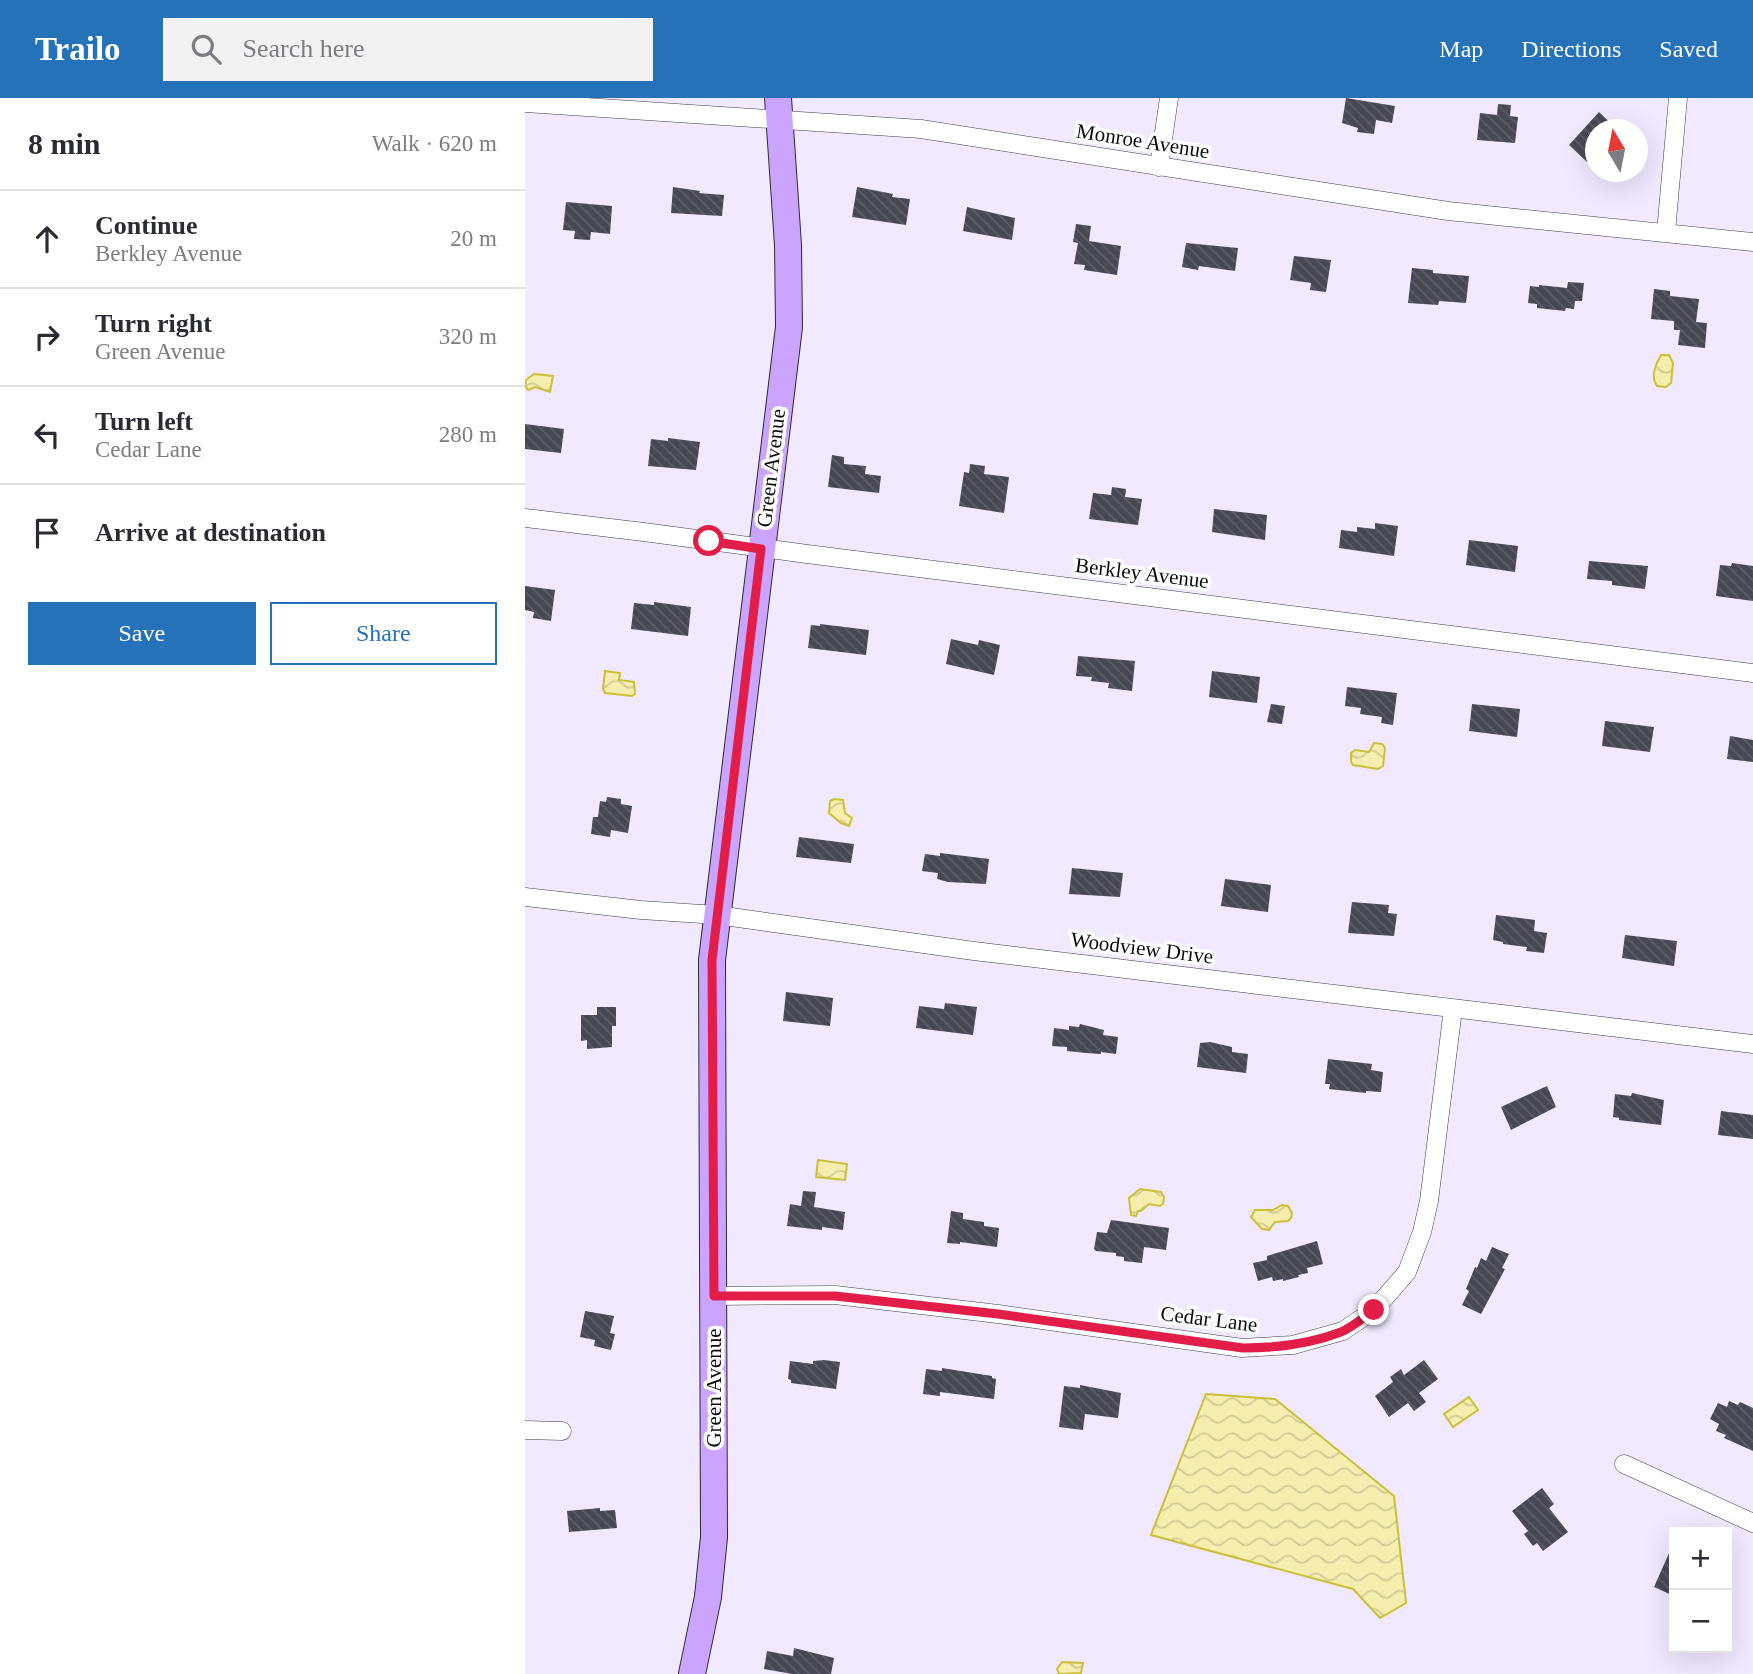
<!DOCTYPE html>
<html lang="en">
<head>
<meta charset="utf-8">
<style>
  :root { --surface:#fff; --page:#f2f2f3; --text:#2b2b33; --muted:#7c7c81; --line:#e1e1e2; --accent:#2572b8 }
  body { margin:0; font-family:Georgia,serif; background:var(--page); color:var(--text) }
  .controls { position:absolute; right:21px; bottom:21px; display:grid; overflow:hidden; border-radius:0px; box-shadow:0 7px 28px #0002 }
  .controls button { width:63px; height:63px; display:grid; place-items:center; padding:0; border:0; border-bottom:2px solid var(--line); background:var(--surface); color:var(--text); font:35px sans-serif }
  .compass { position:absolute; left:1060px; top:21px; width:63px; height:63px; border-radius:50%; background:var(--surface); box-shadow:0 7px 28px #0002; rotate:350deg }
  .stop { position:absolute; width:21px; height:21px; margin:-16px; border:5px solid #e11d48; border-radius:50%; background:#fff }
  .stop.end { background:#e11d48; border-color:#fff; box-shadow:0 2px 7px #0008 }
  .list { margin:0; padding:0; list-style:none }
  h2 { display:flex; justify-content:space-between; align-items:center; height:91px; margin:0; padding:0 28px; font-size:30px }
  h2 small { font-size:23px; font-weight:400; color:var(--muted) }
  .list li { display:grid; grid-template-columns:46px 1fr auto; gap:21px; align-items:center; box-sizing:border-box; height:98px; padding:0 28px; border-top:2px solid var(--line) }
  .list b { display:block; font-size:26px; white-space:nowrap }
  .list p { margin:0; font-size:23px; white-space:nowrap; color:var(--muted) }
  .list em { font-size:23px; font-style:normal; color:var(--muted) }
  .actions { display:flex; gap:14px; padding:21px 28px }
  .actions a { flex:1; padding:16px 0; border:2px solid var(--accent); border-radius:0px; text-align:center; font-size:24px; color:var(--accent) }
  .actions .main { background:var(--accent); color:#fff }
  .icon { flex:none; width:38px; height:38px; fill:none; stroke:currentColor; stroke-width:2; stroke-linecap:round; stroke-linejoin:round }
  .map { position:relative; flex:none; width:1228px; height:1576px; overflow:hidden }
  header { display:flex; align-items:center; gap:42px; box-sizing:border-box; height:98px; padding:0 35px; background:var(--accent); color:#fff }
  header strong { font-size:33px }
  nav { display:flex; gap:38px; margin-inline-start:auto; font-size:24px }
  .search { width:490px; height:63px; background:var(--page); display:flex; align-items:center; gap:18px; box-sizing:border-box; padding:0 24px; border-radius:0px; color:var(--muted); font-size:26px }
  main { display:flex }
  aside { flex:1; background:var(--surface) }
  .map>svg:first-child { display:block }
  .water { fill:url(#water-waves); stroke:#cbc036; stroke-width:2 }
  .building { fill:url(#building-back-hatch) }
  .lines { fill:none; stroke-linecap:round; stroke-linejoin:round }
  .street-casing { stroke:#3e3e3e; stroke-width:19 }
  .secondary-casing { stroke:#2d2d2d; stroke-width:28 }
  .street { stroke:#fff; stroke-width:18 }
  .secondary { stroke:#caa4fe; stroke-width:26 }
  .route { stroke:#e11d48; stroke-width:9 }
  .labels { text-anchor:middle; stroke-width:7; stroke-linejoin:round; paint-order:stroke }
  .street-label { font-size:21px; fill:#0b0b0b; stroke:#fff }
</style>
</head>
<body>
<header>
<strong>Trailo</strong>
<div class="search"><svg class="icon" aria-label="search" viewBox="0 0 24 24"><circle cx="10" cy="10" r="6"/><path d="M15 15l6 6"/></svg>Search here</div>
<nav><a>Map</a><a>Directions</a><a>Saved</a></nav>
</header>
<main>
<aside>
<h2>8 min<small>Walk · 620 m</small></h2>
<ul class="list">
<li><svg class="icon" aria-label="ahead" viewBox="0 0 24 24"><path d="M12 20V5M6 11l6-6 6 6"/></svg><div><b>Continue</b><p>Berkley Avenue</p></div><em>20 m</em></li>
<li><svg class="icon" aria-label="right" viewBox="0 0 24 24"><path d="M7 20v-9h11M14 6l5 5-5 5"/></svg><div><b>Turn right</b><p>Green Avenue</p></div><em>320 m</em></li>
<li><svg class="icon" aria-label="left" viewBox="0 0 24 24"><path d="M17 20v-9H6M10 6l-5 5 5 5"/></svg><div><b>Turn left</b><p>Cedar Lane</p></div><em>280 m</em></li>
<li><svg class="icon" aria-label="arrive" viewBox="0 0 24 24"><path d="M6 21V4h12l-3 4 3 4H6"/></svg><div><b>Arrive at destination</b></div></li>
</ul>
<div class="actions"><a class="main">Save</a><a>Share</a></div>
</aside>
<div class="map">
<svg width="1228" height="1576" viewBox="0 0 1228 1576">
  <defs>
    <pattern id="water-waves" width="16" height="10" patternUnits="userSpaceOnUse" patternTransform="scale(1.75)"><rect width="16" height="10" fill="#f5eeaf"/><path d="M0 5q4-4 8 0t8 0" fill="none" stroke="#d1cb95"/></pattern>
    <pattern id="building-back-hatch" width="6" height="6" patternUnits="userSpaceOnUse" patternTransform="scale(1.75)"><rect width="6" height="6" fill="#474853"/><path d="M-1 5l2 2M0 0l6 6M5-1l2 2" fill="none" stroke="#5d5e67"/></pattern>
  </defs>
  <rect width="100%" height="100%" fill="#f0e9ff"/>
  <path class="water" d="M1136,257h8l4,8 -2,20 -5,4 -9,-1c-7,-10 -1,-22 4,-31z
    M9,276l19,2 -3,16 -15,-5 -7,3 -3,-4 1,-6z
    M80,573l15,2 -1,7 15,2 1,12 -3,2 -27,-3 -2,-4z
    M849,645l8,1 3,4 -2,18 -5,3 -25,-4 -2,-3v-9l4,-3 14,2z
    M309,701l9,1 2,13 7,5 -3,8 -8,-3 -12,-10 1,-12z
    M293,1062l29,4 -2,16 -29,-3z
    M615,1091l21,3 3,5 -1,7 -3,2 -11,-2 -8,7h-3l-2,5 -5,-1 -2,-17z
    M757,1107l6,1 4,7 -1,5 -3,3 -13,1 -6,8 -7,-1 -11,-12 4,-7h18z
    M681,1296l69,5 119,97 12,107 -26,15 -27,-29 -202,-54z
    M944,1299l9,13 -25,17 -9,-13z
    M537,1564l21,1 -2,10 -22,1 -2,-5z"/>
  <path class="building" d="M821,0l49,8 -3,17 -16,-3 -2,14 -17,-2 1,-4 -16,-5z
    M973,6l13,1 -1,11 8,1 -3,26 -38,-3 3,-27 17,2z
    M1074,14l19,18h-23v25l-7,8 -19,-18z
    M148,89l27,4 -1,2 25,2 -2,21 -51,-3z
    M332,89l26,5 10,2 -1,3 18,2 -4,26 -54,-8z
    M41,104l46,4 -2,28 -19,-2 -1,8 -16,-1 1,-8 -12,-1z
    M442,109l48,11 -3,22 -49,-9z
    M551,126l15,2 -2,15 32,5 -4,29 -33,-5 1,-5 -11,-1 4,-21 -5,-1z
    M661,145l52,5 -3,23 -36,-5 -1,4 -16,-3z
    M769,158l37,4 -5,32 -16,-2 1,-7 -21,-3z
    M887,170l21,2v3l36,3 -3,27 -27,-2 -1,4 -30,-2z
    M1043,184l16,1 -2,18h-7l-1,8 -8,-1 -1,3 -28,-3v-4l-9,-1 2,-17 9,1v-2l28,3z
    M1129,191l16,2v5l29,3 -3,23 11,1 -2,25 -27,-3 2,-15h-6v-9l-23,-2z
    M0,326l39,5 -3,24 -36,-4z
    M143,340l32,4 -4,28 -48,-4 3,-27 17,2z
    M307,357l12,2v7l22,2 -1,8 16,2 -2,17 -51,-6z
    M445,366l15,2 -1,8 25,3 -5,36 -45,-7 5,-34 5,1z
    M587,389l14,2 -1,8 17,2 -4,26 -49,-6 4,-26 18,2z
    M689,411l53,6 -2,25 -53,-8z
    M850,425l23,3 -4,30 -55,-8 2,-18 16,2v-5l18,2z
    M944,442l49,6 -3,26 -49,-7z
    M1064,463l59,5 -3,23 -33,-4v-4l-25,-2z
    M1207,465l21,3v35l-37,-5 4,-31 11,1z
    M0,488l30,4 -4,31 -18,-3 1,-6 -9,-2z
    M129,504l37,5 -3,29 -57,-7 3,-26 20,2z
    M295,526l49,6 -3,25 -58,-7 3,-23 9,1z
    M426,541l27,6 1,-5 21,5 -6,30 -48,-11z
    M553,558l57,5 -3,30 -24,-3 1,-5 -18,-2 1,-4 -16,-1z
    M687,573l48,6 -3,26 -48,-6z
    M822,589l50,6 -4,32 -12,-2 1,-6 -22,-3 1,-6 -16,-2z
    M746,606l14,2 -3,18 -15,-2z
    M947,606l48,5 -3,28 -48,-6z
    M1080,623l49,6 -4,25 -48,-6z
    M1205,638l23,4v22l-26,-3z
    M82,699l14,2v5l11,2 -4,27 -17,-3 -1,7 -19,-3 2,-17h5l2,-16 6,1z
    M274,739l55,7 -3,19 -55,-6z
    M415,755l49,6 -3,25 -38,-2 -11,-3 1,-6 -16,-2 3,-17 15,2z
    M547,770l51,5 -3,24 -51,-3z
    M700,781l46,6 -3,27 -47,-6z
    M827,804l37,3 -1,8 9,1 -3,22 -46,-3z
    M971,817l39,5 -1,11 13,2 -3,20 -18,-2 1,-4 -24,-3v-2l-10,-2z
    M1100,837l52,6 -3,25 -52,-8z
    M261,894l47,6 -3,28 -47,-5z
    M420,905l32,4 -4,28 -57,-7 3,-22 25,3z
    M72,909h19v19h-4v21l-25,2v-9l-6,1v-26h16z
    M555,926l24,6 -1,5 15,2 -2,17 -15,-2v2l-15,-1 -19,-2v-4l-15,-1 2,-18 15,2v-4l10,1z
    M685,944l22,5v5l16,2 -2,19 -49,-6 3,-24z
    M803,961l44,5 -1,6 12,2 -2,20 -15,-1v2l-37,-4 1,-5h-5z
    M1022,988l9,21 -45,23 -10,-23z
    M1107,995l32,7 -3,25 -42,-5v-2l-6,-1 2,-23 16,2z
    M1196,1013l32,4v24l-35,-4z
    M278,1093l13,1 -2,15 31,5 -2,18 -21,-3v3l-35,-4 3,-22 11,2z
    M426,1113l12,2v6l21,3v4l15,2 -2,19 -37,-5v2l-13,-1z
    M586,1122l58,8 -3,22 -22,-3 -2,16 -18,-2v-4l-8,-1v-3l-20,-2 -2,-2 3,-17 10,1z
    M792,1143l6,23 -16,4 1,5 -10,2 1,2 -16,4v-2l-10,2 -1,-4 -14,4 -5,-18 14,-3v-4z
    M967,1149l17,7 -7,14 3,1 -24,45 -19,-9 7,-14 -3,-2 9,-22 2,1 4,-10 5,3z
    M60,1213l29,5 -4,17 5,1 -4,16 -17,-4 1,-6 -15,-3z
    M299,1262l16,2 -4,27 -45,-6v-3l-3,-1 2,-18 23,3v-3z
    M899,1262l14,19 -19,14 7,9 -12,9 -6,-8 -19,14 -14,-21 18,-14 -3,-5 11,-8 3,6z
    M417,1270l50,8v2l4,1 -2,20 -54,-7v4l-17,-2 3,-25 16,2z
    M555,1287l41,8 -3,25 -33,-4 -2,16 -24,-3 5,-41 16,2z
    M1204,1303l9,4 2,-3 13,6v43l-29,-13 2,-3 -10,-4 3,-7 -9,-5 8,-16 9,4z
    M1017,1390l12,16 -5,4 19,24 -25,19 -6,-8 -4,3 -9,-12 4,-3 -16,-20z
    M75,1410v3l15,-1 2,18 -48,4 -2,-21z
    M1149,1444v54l-20,-9z
    M269,1550l40,10 -3,16h-39l-28,-5 3,-18 26,5z"/>
  <g class="lines">
    <g class="street-casing">
      <path id="street" d="M0,5l396,26 527,82 305,31
        M634,69l10,-69
        M1141,134l12,-134
        M0,420l119,14 163,22 946,119
        M0,799l116,13 76,5 257,36 779,93
        M189,1198l121,-1 163,19 244,34 51,-3 50,-14 31,-21 33,-38 15,-40 7,-31 24,-192
        M0,1332l37,1
        M1099,1366l129,59"/>
    </g>
    <g class="secondary-casing">
      <path id="secondary" d="M167,1576l16,-77 6,-60 -2,-577 77,-633 -1,-82 -10,-147"/>
    </g>
    <use href="#street" class="street"/>
    <use href="#secondary" class="secondary"/>
  </g>
  <g class="lines">
    <path class="route" d="M184,443l52,8 -49,411 2,336h121l163,18 245,34c33,0 67,-4 98,-16 12,-5 23,-15 33,-22"/>
  </g>
  <g class="labels">
    <g class="street-label">
      <text transform="translate(618 43) rotate(9)" y="7">Monroe Avenue</text>
      <text transform="translate(246 370) rotate(-83)" y="7">Green Avenue</text>
      <text transform="translate(617 475) rotate(7)" y="7">Berkley Avenue</text>
      <text transform="translate(617 850) rotate(7)" y="7">Woodview Drive</text>
      <text transform="translate(684 1221) rotate(7)" y="7">Cedar Lane</text>
      <text transform="translate(189 1290) rotate(-90)" y="7">Green Avenue</text>
    </g>
  </g>
</svg>
<div class="controls">
<button>+</button>
<button>−</button>
</div>
<svg class="compass" viewBox="-18 -18 36 36"><path d="M0-13l5 13h-10z" fill="#e53935"/><path d="M0 13l5-13h-10z" fill="#7c7c81"/></svg>
<div class="stop" style="left:184px;top:443px"></div>
<div class="stop end" style="left:849px;top:1212px"></div>
</div>
</main>
</body>
</html>
